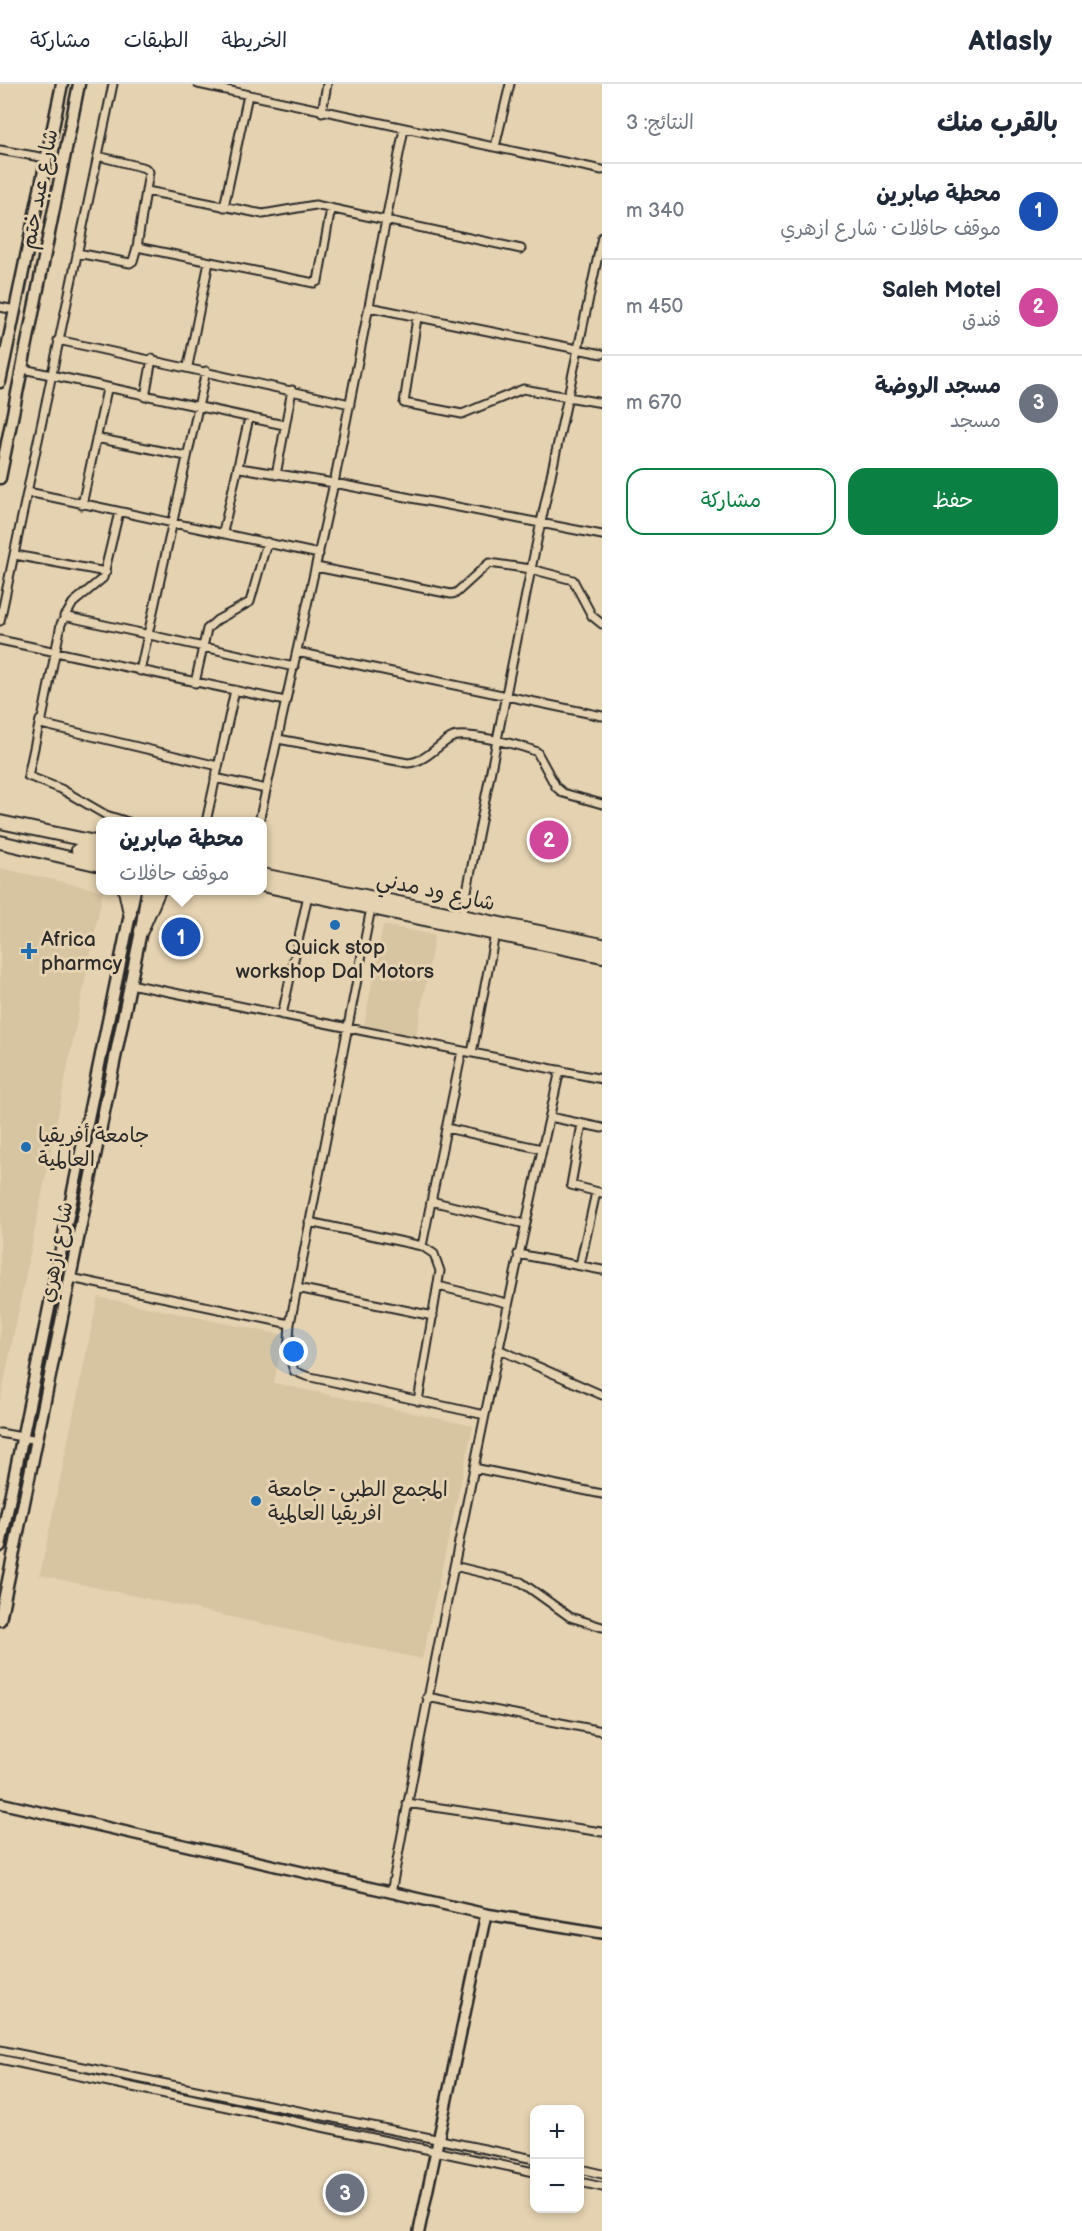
<!DOCTYPE html>
<html lang="ar">
<head>
<meta charset="utf-8">
<style>
  :root { --surface:#fff; --page:#f2f2f3; --text:#1f2937; --muted:#747a83; --line:#e0e1e3; --accent:#0b8043 }
  body { margin:0; font-family:"Balsamiq Sans","Playpen Sans Arabic",sans-serif; background:var(--page); color:var(--text); direction:rtl }
  .controls { position:absolute; right:18px; bottom:18px; display:grid; overflow:hidden; border-radius:12px; box-shadow:0 3px 9px #0003 }
  .controls button { width:54px; height:54px; display:grid; place-items:center; padding:0; border:0; border-bottom:2px solid var(--line); background:var(--surface); color:var(--text); font:30px sans-serif }
  .you { position:absolute; left:294px; top:1268px; width:21px; height:21px; margin:-15px; border:4px solid #fff; border-radius:50%; background:#1a73e8; box-shadow:0 0 0 9px #1a73e833 }
  .badge { display:grid; place-items:center; width:39px; height:39px; border-radius:50%; background:var(--accent); color:#fff; font-size:20px; font-weight:700 }
  .pin { position:absolute; translate:-50% -50%; border:3px solid #fff; box-shadow:0 2px 6px #0006 }
  .popup { position:absolute; left:96px; top:733px; width:171px; height:78px; box-sizing:border-box; display:grid; place-content:center; border-radius:12px; background:var(--surface); filter:drop-shadow(0 2px 4px #0005); font-size:20px; white-space:nowrap; color:var(--muted) }
  .popup b { font-size:22px; color:var(--text) }
  .popup::after { content:''; position:absolute; left:50%; top:100%; margin-left:-12px; border:12px solid transparent; border-top-color:var(--surface) }
  .list { margin:0; padding:0; list-style:none }
  h2 { display:flex; justify-content:space-between; align-items:center; height:78px; margin:0; padding:0 24px; font-size:26px }
  h2 small { font-size:20px; font-weight:400; color:var(--muted) }
  .list li { display:grid; grid-template-columns:39px 1fr auto; gap:18px; align-items:center; box-sizing:border-box; height:96px; padding:0 24px; border-top:2px solid var(--line) }
  .list b { display:block; font-size:22px; white-space:nowrap }
  .list p { margin:0; font-size:20px; white-space:nowrap; color:var(--muted) }
  .list em { font-size:20px; font-style:normal; color:var(--muted) }
  .actions { display:flex; gap:12px; padding:18px 24px }
  .actions a { flex:1; padding:14px 0; border:2px solid var(--accent); border-radius:18px; text-align:center; font-size:21px; color:var(--accent) }
  .actions .main { background:var(--accent); color:#fff }
  .map { position:relative; flex:none; width:602px; height:2147px; overflow:hidden; direction:ltr }
  header { display:flex; align-items:center; gap:36px; box-sizing:border-box; height:84px; padding:0 30px; background:var(--surface); border-bottom:2px solid var(--line) }
  header strong { font-size:28px }
  nav { display:flex; gap:33px; margin-inline-start:auto; font-size:21px }
  main { display:flex }
  aside { flex:1; background:var(--surface) }
  .map>svg:first-child { display:block }
  .built { fill:#d7c4a0 }
  .lines { fill:none; stroke-linecap:round; stroke-linejoin:round }
  .street-casing { stroke:#2b2b2b; stroke-width:11 }
  .secondary-casing { stroke:#2b2b2b; stroke-width:14 }
  .primary-casing { stroke:#2b2b2b; stroke-width:15 }
  .highway-casing { stroke:#2b2b2b; stroke-width:16 }
  .street { stroke:#e5d2b0; stroke-width:7 }
  .secondary { stroke:#e5d2b0; stroke-width:9 }
  .primary { stroke:#e5d2b0; stroke-width:10 }
  .highway { stroke:#e5d2b0; stroke-width:12 }
  .poi-dot { fill:#1f6fb2; stroke:#e5d2b0; stroke-width:2 }
  .labels { text-anchor:middle; stroke-width:6; stroke-linejoin:round; paint-order:stroke }
  .street-label { font-size:21px; fill:#2b2b2b; stroke:#e5d2b0 }
  .poi-label { font-size:21px; fill:#2b2b2b; stroke:#e5d2b0; text-anchor:start }
</style>
</head>
<body>
<header>
<strong>Atlasly</strong>
<nav><a>الخريطة</a><a>الطبقات</a><a>مشاركة</a></nav>
</header>
<main>
<aside>
<h2>بالقرب منك<small>النتائج: 3</small></h2>
<ul class="list">
<li><span class="badge" style="background:#1a4fb4">1</span><div><b>محطة صابرين</b><p>موقف حافلات · شارع ازهري</p></div><em>340 m</em></li>
<li><span class="badge" style="background:#d1479c">2</span><div><b>Saleh Motel</b><p>فندق</p></div><em>450 m</em></li>
<li><span class="badge" style="background:#6b7280">3</span><div><b>مسجد الروضة</b><p>مسجد</p></div><em>670 m</em></li>
</ul>
<div class="actions"><a class="main">حفظ</a><a>مشاركة</a></div>
</aside>
<div class="map">
<svg width="602" height="2147" viewBox="0 0 602 2147">
  <rect width="100%" height="100%" fill="#e5d2b0"/>
  <filter id="ink" filterUnits="userSpaceOnUse"><feTurbulence type="fractalNoise" baseFrequency=".0167" numOctaves="2"/><feDisplacementMap in="SourceGraphic" scale="12" xChannelSelector="R" yChannelSelector="G"/><feConvolveMatrix kernelMatrix="1 2 1 2 8 2 1 2 1" color-interpolation-filters="sRGB"/></filter>
  <g filter="url(#ink)">
    <path class="built" d="M0,784l103,23 -103,512z
      M383,841l52,10 -19,101 -52,-10z
      M98,1213l185,38 -9,48 199,43 -51,233 -382,-84z"/>
    <g class="lines">
      <g class="street-casing">
        <path id="street" d="M198,0l404,86
          M322,28l5,-28
          M495,63l15,-63
          M0,66l46,8
          M98,72l47,12 4,4 -12,75 177,36 4,-2 13,-73
          M147,107l116,23 52,-9 206,44
          M224,123l24,-112
          M77,169l53,10 3,-2 4,-14
          M0,223l15,3
          M369,223l233,47
          M417,234l-13,85 58,11 61,-25 79,14
          M58,256l292,64
          M188,282l21,-104
          M23,285l261,56
          M145,313l7,-38
          M96,354l90,18
          M240,384l94,15 268,52
          M276,391l16,-85
          M28,408l291,62
          M82,421l25,-116
          M119,428l-16,66 -30,25 -12,21 -20,100 177,42
          M223,448l26,-114
          M15,471l91,17
          M316,483l135,27 5,-1 33,-30 42,6 42,11 19,36 10,8
          M64,532l230,51
          M0,537l113,-537
          M0,556l285,61
          M297,568l305,64
          M140,587l66,-300
          M195,599l12,-54 10,-9 33,-18 17,-60
          M40,636l-12,56 33,13 45,26 22,7
          M278,655l130,24c18,-1 30,-19 45,-26 14,-5 69,8 84,15l19,35 7,6 39,11
          M215,694l51,11
          M206,738l29,-132
          M259,738l75,-339 70,-354
          M462,832l69,-347 71,-332
          M130,900l472,95
          M282,931l26,-120
          M472,969l23,-119
          M550,1033l52,11
          M582,1040l-11,61 31,8
          M446,1044l96,21
          M431,1117l94,23
          M309,1138l113,24 12,8 6,17 -22,130
          M422,1162l40,-195
          M518,1170l84,16
          M580,1181l16,-73
          M71,1194l219,46 -2,27 6,20 12,5 179,39
          M438,1202l69,17
          M297,1204l136,28
          M290,1240l81,-416
          M498,1265l104,46
          M0,1349l38,7
          M474,1384l128,26
          M454,1482l67,16 49,35 32,10
          M427,1613l175,34
          M407,1719l195,29
          M391,1809c51,-275 107,-550 169,-823
          M0,1966l534,109
          M0,1975l534,113
          M580,2085l22,5
          M580,2098l22,5"/>
      </g>
      <g class="secondary-casing">
        <path id="secondary" d="M0,1719l486,111 116,19
          M419,2147l67,-317"/>
      </g>
      <g class="primary-casing">
        <path id="primary" d="M0,298l62,-298
          M0,394l79,-394
          M0,1462l135,-656
          M0,1536l141,-689 6,-41"/>
      </g>
      <g class="highway-casing">
        <path id="highway" d="M0,738l100,21
          M0,758l100,23
          M78,766l22,5
          M262,791l340,70
          M262,801l340,71
          M125,806l5,23
          M141,847l18,-41"/>
      </g>
      <use href="#street" class="street"/>
      <use href="#secondary" class="secondary"/>
      <use href="#primary" class="primary"/>
      <use href="#highway" class="highway"/>
    </g>
  </g>
  <g class="poi-dot">
    <circle cx="335" cy="841" r="6"/>
    <path d="M26 858h6v6h6v6h-6v6h-6v-6h-6v-6h6z"/>
    <circle cx="26" cy="1063" r="6"/>
    <circle cx="256" cy="1417" r="6"/>
  </g>
  <g class="labels">
    <g class="street-label">
      <text transform="translate(39 105) rotate(-79)" y="7">شارع عبد ختم</text>
      <text transform="translate(436 807) rotate(12)" y="7">شارع ود مدني</text>
      <text transform="translate(56 1168) rotate(-79)" y="7">شارع ازهري</text>
    </g>
    <g class="poi-label">
      <text x="41" y="862">Africa<tspan x="41" dy="24">pharmcy</tspan></text>
      <text x="335" y="870" text-anchor="middle">Quick stop<tspan x="335" dy="24">workshop Dal Motors</tspan></text>
      <text x="38" y="1058">جامعة أفريقيا<tspan x="38" dy="24">العالمية</tspan></text>
      <text x="268" y="1412">المجمع الطبي - جامعة<tspan x="268" dy="24">افريقيا العالمية</tspan></text>
    </g>
  </g>
</svg>
<div class="controls">
<button>+</button>
<button>−</button>
</div>
<div class="you"></div>
<div class="pin badge" style="left:181px;top:853px;background:#1a4fb4">1</div>
<div class="popup"><b>محطة صابرين</b>موقف حافلات</div>
<div class="pin badge" style="left:549px;top:756px;background:#d1479c">2</div>
<div class="pin badge" style="left:345px;top:2109px;background:#6b7280">3</div>
</div>
</main>
</body>
</html>
